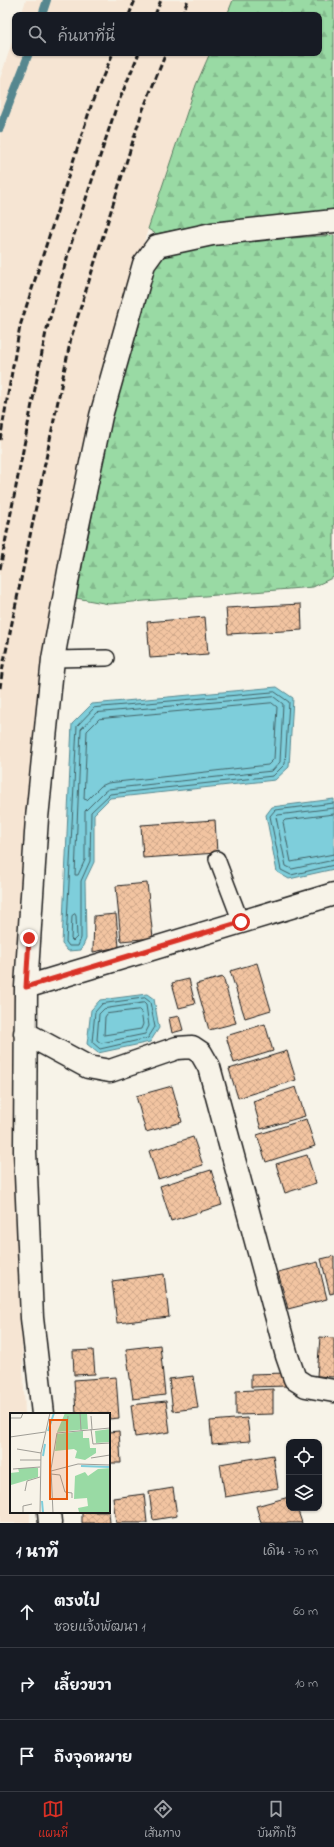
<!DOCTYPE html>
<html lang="th">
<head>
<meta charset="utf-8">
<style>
  :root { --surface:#171b24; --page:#242831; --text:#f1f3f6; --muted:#9ea1a6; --line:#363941; --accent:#d93025 }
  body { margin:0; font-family:"Indie Flower","Playpen Sans Thai",sans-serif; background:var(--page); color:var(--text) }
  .controls { position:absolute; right:12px; bottom:12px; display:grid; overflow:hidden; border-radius:8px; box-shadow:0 1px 3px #0004 }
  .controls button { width:36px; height:36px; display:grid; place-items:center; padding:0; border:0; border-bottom:1px solid var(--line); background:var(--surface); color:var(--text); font:20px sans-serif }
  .stop { position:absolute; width:12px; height:12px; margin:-9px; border:3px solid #d93025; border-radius:50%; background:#fff }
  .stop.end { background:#d93025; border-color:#fff; box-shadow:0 1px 4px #0008 }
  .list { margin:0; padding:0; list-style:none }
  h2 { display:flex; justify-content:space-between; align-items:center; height:52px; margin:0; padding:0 16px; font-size:17px }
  h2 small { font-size:13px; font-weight:400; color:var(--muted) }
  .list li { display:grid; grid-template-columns:26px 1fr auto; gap:12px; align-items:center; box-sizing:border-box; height:72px; padding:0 16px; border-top:1px solid var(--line) }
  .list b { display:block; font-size:15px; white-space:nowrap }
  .list p { margin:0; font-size:13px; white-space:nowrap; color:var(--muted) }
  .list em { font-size:13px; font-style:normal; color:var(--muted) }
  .icon { flex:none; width:22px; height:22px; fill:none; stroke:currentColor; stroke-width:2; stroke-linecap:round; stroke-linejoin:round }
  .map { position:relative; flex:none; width:334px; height:1523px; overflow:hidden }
  .search { position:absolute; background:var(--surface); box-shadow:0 1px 3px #0004; left:12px; right:12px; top:12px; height:44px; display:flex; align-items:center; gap:10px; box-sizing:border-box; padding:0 14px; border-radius:8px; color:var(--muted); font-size:15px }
  .sheet { height:268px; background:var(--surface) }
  nav { display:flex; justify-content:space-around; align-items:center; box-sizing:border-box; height:56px; border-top:1px solid var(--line); background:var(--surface); font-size:11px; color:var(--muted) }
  nav a { display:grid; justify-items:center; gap:2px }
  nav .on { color:var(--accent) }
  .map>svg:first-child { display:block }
  .built { fill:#f6e5d3 }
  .forest { fill:url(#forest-firs); stroke:#5a7b60 }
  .water { fill:#7ecedb; stroke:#57878f }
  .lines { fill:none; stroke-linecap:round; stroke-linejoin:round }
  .shore { stroke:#436368; stroke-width:1 }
  .stream { stroke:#57878f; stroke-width:8 }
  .building { fill:url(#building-cross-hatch); stroke:#1c1c1c }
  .lane-casing { stroke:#1c1c1c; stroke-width:18 }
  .street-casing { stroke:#1c1c1c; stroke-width:25 }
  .lane { stroke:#f7f3e8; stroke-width:15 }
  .street { stroke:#f7f3e8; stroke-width:22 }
  .rail { stroke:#1c1c1c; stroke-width:3; stroke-dasharray:6 3; stroke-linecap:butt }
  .route { stroke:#d93025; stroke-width:5 }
  .inset-river { fill:none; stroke:#7ecedb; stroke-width:2 }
  .inset-road { fill:none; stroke:#9f9d96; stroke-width:1 }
  .view { fill:#e8590c; fill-opacity:0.15; stroke:#e8590c; stroke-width:2 }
  .inset-edge { fill:none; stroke:#1c1c1c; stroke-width:2 }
</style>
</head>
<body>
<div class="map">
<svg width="334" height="1523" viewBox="0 0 334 1523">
  <defs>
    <pattern id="forest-firs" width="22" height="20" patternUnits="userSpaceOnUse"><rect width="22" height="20" fill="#99daa4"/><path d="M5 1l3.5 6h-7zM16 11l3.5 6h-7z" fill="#83ba8d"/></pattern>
    <pattern id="building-cross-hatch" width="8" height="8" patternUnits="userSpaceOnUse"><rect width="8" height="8" fill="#f2c4a1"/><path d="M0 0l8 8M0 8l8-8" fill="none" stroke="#cfa88a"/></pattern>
  </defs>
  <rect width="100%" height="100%" fill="#f7f3e8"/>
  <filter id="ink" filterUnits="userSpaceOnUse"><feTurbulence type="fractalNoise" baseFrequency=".025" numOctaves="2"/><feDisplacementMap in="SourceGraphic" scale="8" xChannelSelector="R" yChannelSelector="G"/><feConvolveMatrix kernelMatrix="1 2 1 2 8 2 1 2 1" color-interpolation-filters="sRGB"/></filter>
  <g filter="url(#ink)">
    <path class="built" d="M26,0h207l-6,15h-206z
      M15,33v20h195l-14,32 -48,144 -56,188 -50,242 -21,659 4,96h-14v98h19v11h-30v-1444z"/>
    <path class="forest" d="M233,0h101v212l-120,10 -58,12 -8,-5 48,-144 14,-32h109v-38h-92z
      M334,235v342l-21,10 -204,17 -33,-6 35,-179 36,-152 16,-14 75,-11z"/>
    <path class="water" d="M277,687l16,11 -4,69 -14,13 -165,18 -16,16v48l-9,19 1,58 -5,11 -13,1 -6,-7 10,-220 20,-20z
      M334,799v70l-45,10 -12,-7 -11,-57 6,-8z
      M147,994l7,5 5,29 -9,14 -52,11 -11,-9 4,-34 9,-10z"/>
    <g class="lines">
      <path class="shore" d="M275,692l14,10 -4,62 -12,12 -163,18 -19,18 -1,49 -9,20v57l-3,8h-9l-3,-4 11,-216 17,-18z
        M274,697l9,7 -3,58 -8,9 -164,18 -4,3 -19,19v49l-7,15h-3l6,-146 15,-16z
        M272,703l5,4 -3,52 -6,6 -160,18 -7,3 -14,14 -3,-1 3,-68 12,-12z
        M334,803l-59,7 -5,6 11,54 10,5 43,-10
        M334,808l-56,7 -2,2 10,49 6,3 42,-9
        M334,814l-49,6 -2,2 8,40 43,-8
        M75,914l1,2 1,21 -4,4 -2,-2 1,-23z
        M145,998l5,4 5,25 -7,11 -48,11 -8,-7 3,-30 7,-8z
        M144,1003l2,2 3,21 -4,8 -44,9 -4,-3 2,-26 5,-5z
        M139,1010l2,2 2,12 -2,5 -37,6 1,-18 2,-3z"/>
      <path class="stream" d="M42,15l5,-15
        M0,128l29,-75"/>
    </g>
    <path class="building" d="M301,604l1,26 -74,4 -2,-26z
      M205,617l3,37 -58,4 -3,-36z
      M215,820l2,33 -74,5 -2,-33z
      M147,883l6,55 -32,3 -5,-55z
      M116,914l3,33 -26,5 1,-36z
      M257,963l14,47 -26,8 -15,-47z
      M223,977l13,46 -27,7 -13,-46z
      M189,979l6,25 -16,4 -7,-25z
      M179,1016l4,14 -11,3 -3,-15z
      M265,1024l8,27 -39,12 -8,-27z
      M287,1051l9,29 -58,18 -9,-29z
      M172,1086l10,36 -36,10 -10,-36z
      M296,1087l9,29 -44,13 -8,-28z
      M306,1119l9,27 -49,16 -9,-27z
      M193,1137l10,28 -45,14 -9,-28z
      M307,1155l9,28 -31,10 -9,-29z
      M211,1170l11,35 -51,16 -11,-35z
      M334,1256v37l-4,1 -9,-35z
      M318,1262l9,37 -39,10 -10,-37z
      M164,1274l5,43 -52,6 -5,-42z
      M320,1337l14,1v39l-17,-1z
      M160,1345l5,50 -32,4 -7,-50z
      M93,1350l2,24 -21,1 -1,-24z
      M287,1373v13l-36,1v-13z
      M193,1376l5,32 -25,3 -4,-32z
      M116,1377l3,41 -10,1v-5h-33l-2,-34z
      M273,1389v25l-37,1v-24z
      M166,1401l4,31 -35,5 -4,-32z
      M247,1418l3,23 -38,3 -2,-23z
      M119,1431l2,32h-12v-31z
      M273,1455l5,33 -53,9 -5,-33z
      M173,1488l4,28 -24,4 -4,-28z
      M144,1494l3,29h-31l-3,-25z
      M289,1497v11h8l5,15h-41l-5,-17z
      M82,1512h27l1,11h-28z"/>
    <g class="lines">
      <g class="lane-casing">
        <path id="lane" d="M53,659l54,-1
          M217,859l24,63"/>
      </g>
      <g class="street-casing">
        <path id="street" d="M26,987l308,-93
          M25,1033l63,34 22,4 67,-23 15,-1 9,6 8,14 78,289 8,23 11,7 28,5
          M43,1414l-11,-96 -7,-167 1,-164 11,-169 16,-159 21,-115 27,-128 43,-152 13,-18 55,-12 122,-13
          M49,1512l1,11"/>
      </g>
      <use href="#lane" class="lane"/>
      <use href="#street" class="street"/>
      <path class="rail" d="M129,15l6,-15
        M155,15l6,-15
        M182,15l6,-15
        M0,440l20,-114 73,-226 20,-47
        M0,569l46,-237 25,-88 45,-136 23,-55
        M0,688l3,-22 68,-328 71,-226 24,-59"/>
    </g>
  </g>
  <g class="lines" filter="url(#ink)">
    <path class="route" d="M29,938l-3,49 215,-65"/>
  </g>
  <g transform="translate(10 1413)">
    <rect width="100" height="100" fill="#f7f3e8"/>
    <path d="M8,55h20v9l-27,8 -1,-12 9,-1zM100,55v45l-31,-1 -1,-4 10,-2 -1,-8 -13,1 1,-23 10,-4 3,4 10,-7z" fill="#99daa4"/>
    <path d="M55,0h22l1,16 -31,3zM73,18v7h6l1,10h6v5l-11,7 -10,-2 2,-7 -3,-2 -19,2 2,-17z" fill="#99daa4"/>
    <path d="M100,16v13l-14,1 -1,-12z" fill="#99daa4"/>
    <path class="inset-river" d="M38,18l6,-18M33,43l2,-12M71,53l29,1M32,88l1,12"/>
    <path class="inset-road" d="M70,0l1,17M81,3l1,13M0,5h11l2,-5M81,16l2,15 17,-1M57,18l1,-15M0,24l35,-5M7,36l24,4M81,45l19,-3M10,47h21M3,56l27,-2M41,58l27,-7 32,1M41,61l9,1 5,17 7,1v5M15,78l2,-10 13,-4M13,100v-7l9,-2M30,100l1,-60 9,-40M43,100l-2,-44 6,-36 53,-5"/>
    <path class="view" d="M40,7h17v79h-17z"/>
    <rect width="100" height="100" class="inset-edge"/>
  </g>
</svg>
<div class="controls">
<button><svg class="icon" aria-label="locate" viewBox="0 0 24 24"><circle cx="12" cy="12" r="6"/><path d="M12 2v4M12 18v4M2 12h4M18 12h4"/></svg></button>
<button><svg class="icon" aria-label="layers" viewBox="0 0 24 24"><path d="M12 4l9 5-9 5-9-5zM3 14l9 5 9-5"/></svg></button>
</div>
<div class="stop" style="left:241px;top:922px"></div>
<div class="stop end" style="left:29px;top:938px"></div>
<div class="search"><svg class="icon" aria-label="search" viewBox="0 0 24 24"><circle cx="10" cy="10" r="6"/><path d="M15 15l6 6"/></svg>ค้นหาที่นี่</div>
</div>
<section class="sheet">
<h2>1 นาที<small>เดิน · 70 m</small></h2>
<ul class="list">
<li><svg class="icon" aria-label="ahead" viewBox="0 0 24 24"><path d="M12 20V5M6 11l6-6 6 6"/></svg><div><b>ตรงไป</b><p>ซอยแจ้งพัฒนา 1</p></div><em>60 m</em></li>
<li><svg class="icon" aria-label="right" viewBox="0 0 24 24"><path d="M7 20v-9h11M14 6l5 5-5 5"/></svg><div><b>เลี้ยวขวา</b></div><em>10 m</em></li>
<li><svg class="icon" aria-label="arrive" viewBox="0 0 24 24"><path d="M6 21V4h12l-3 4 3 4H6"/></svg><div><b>ถึงจุดหมาย</b></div></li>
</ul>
</section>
<nav>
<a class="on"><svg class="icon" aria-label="map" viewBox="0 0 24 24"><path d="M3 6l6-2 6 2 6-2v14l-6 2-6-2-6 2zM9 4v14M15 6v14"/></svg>แผนที่</a>
<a><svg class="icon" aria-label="directions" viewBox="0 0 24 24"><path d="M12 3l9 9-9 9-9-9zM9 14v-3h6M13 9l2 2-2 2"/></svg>เส้นทาง</a>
<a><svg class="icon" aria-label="saved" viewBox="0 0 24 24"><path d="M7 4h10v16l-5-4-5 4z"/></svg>บันทึกไว้</a>
</nav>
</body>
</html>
